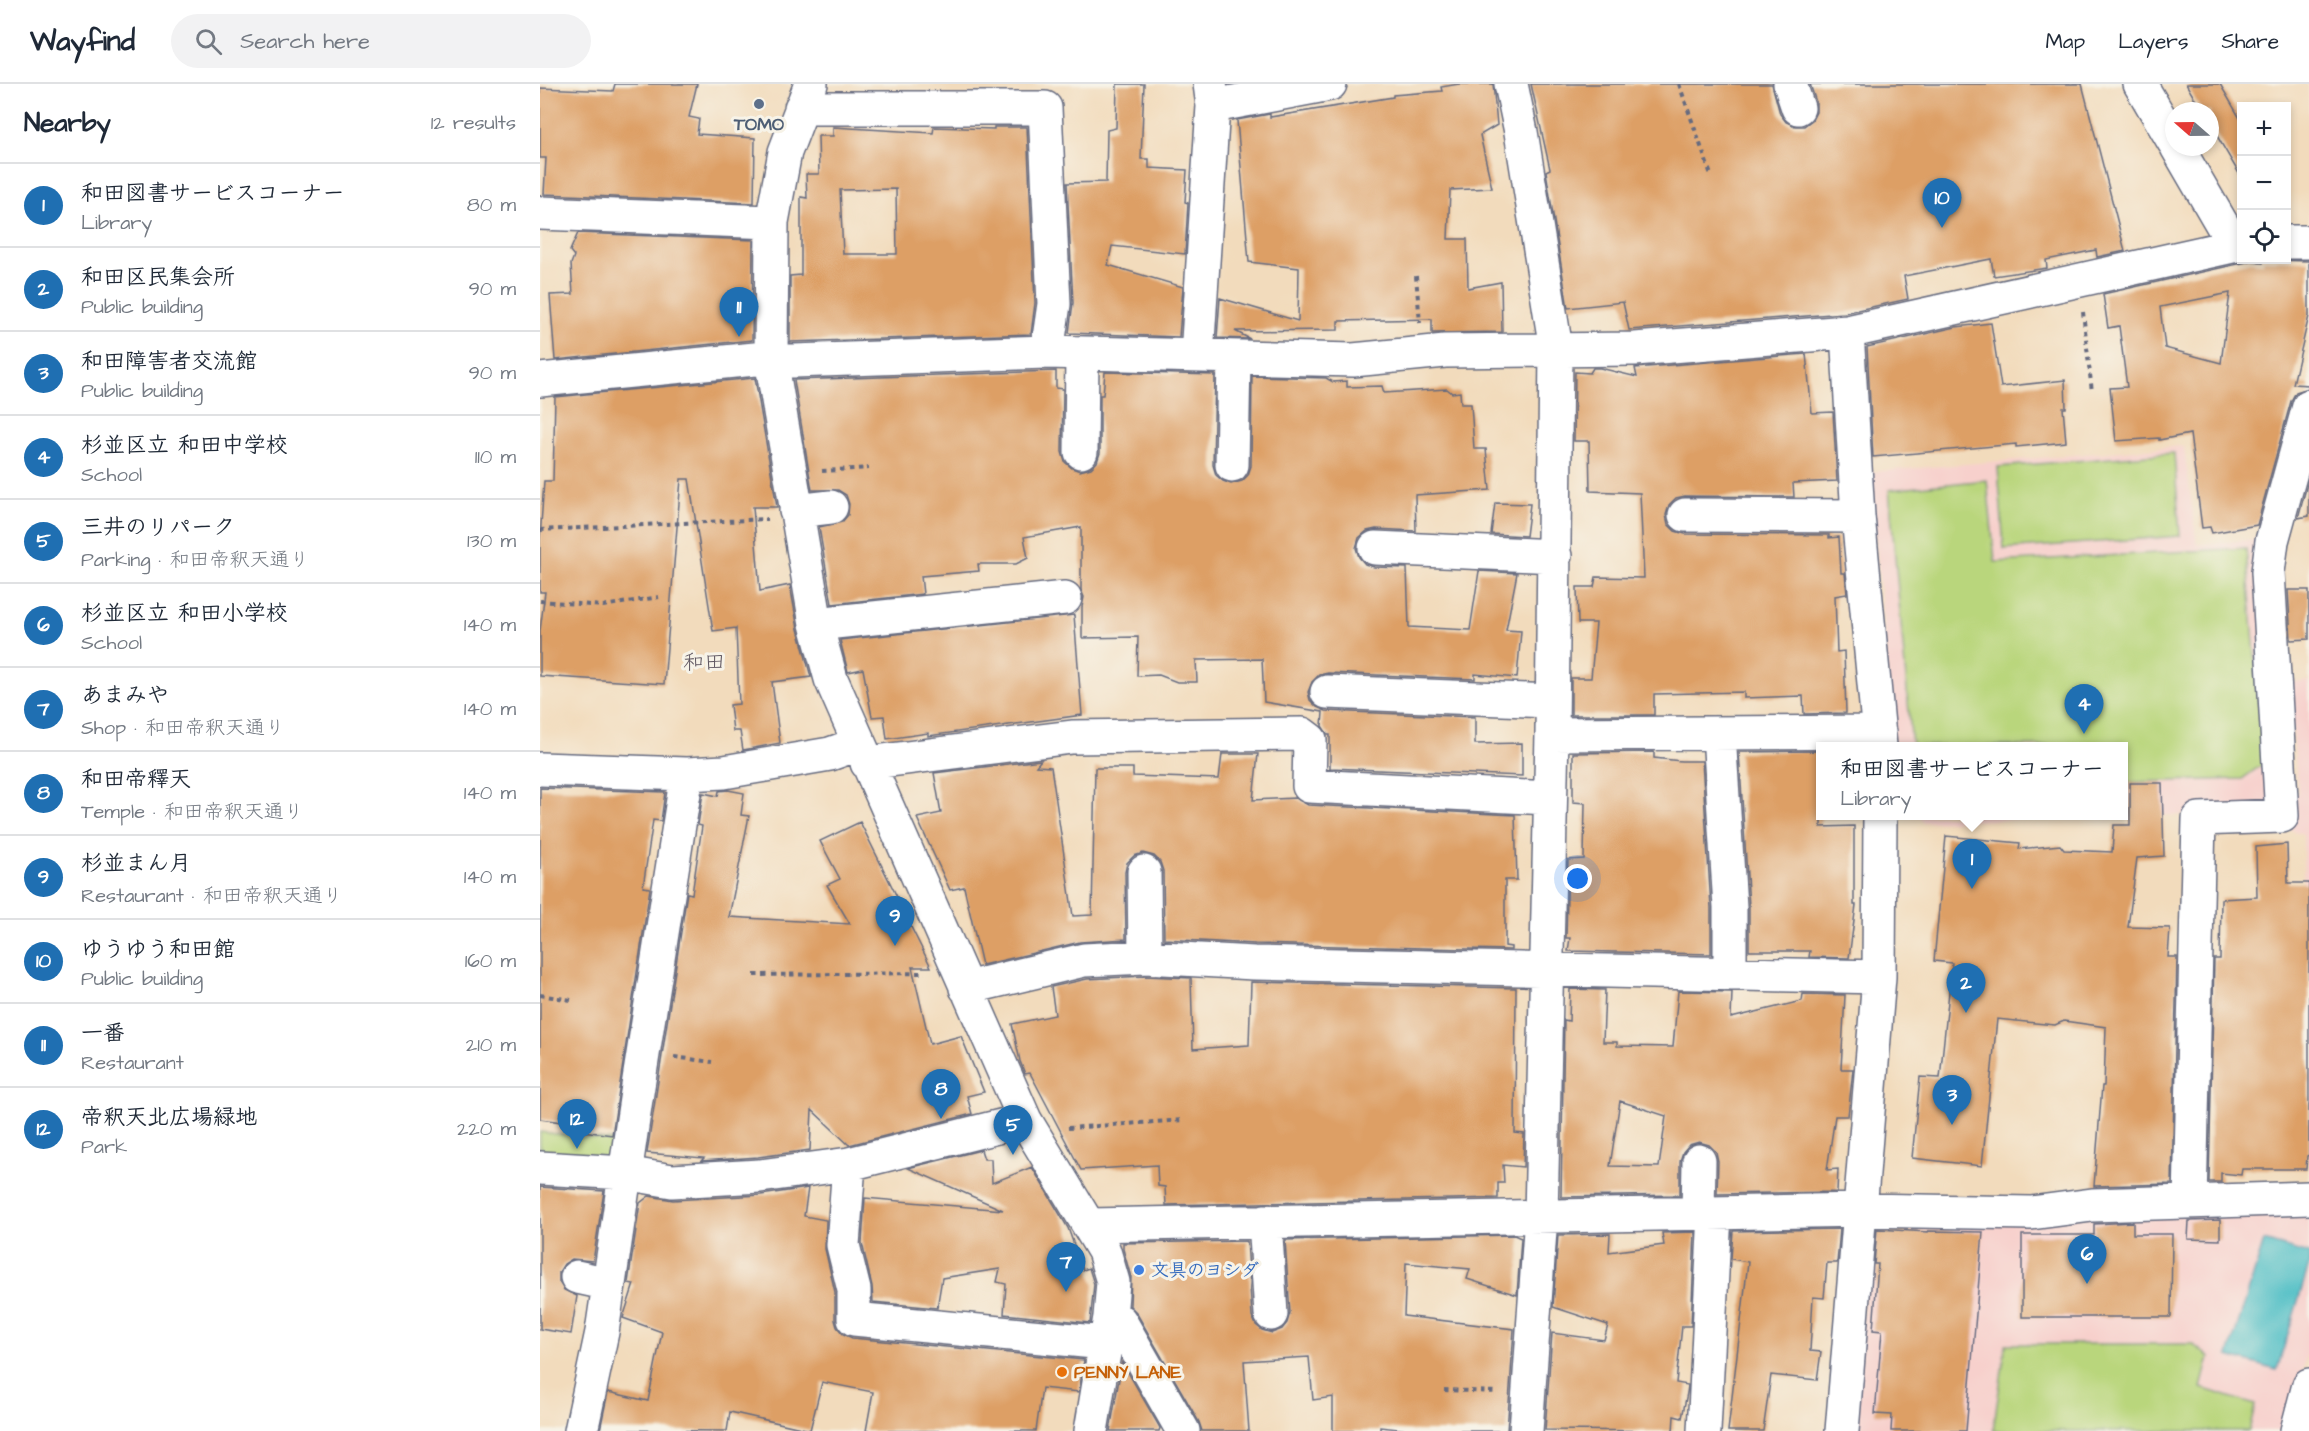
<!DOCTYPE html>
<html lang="en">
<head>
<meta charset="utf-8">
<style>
  :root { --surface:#fff; --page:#f2f2f3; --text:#1f2937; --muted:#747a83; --line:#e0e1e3; --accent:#1f6fb2 }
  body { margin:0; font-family:"Architects Daughter","Klee One",sans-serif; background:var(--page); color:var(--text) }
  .controls { position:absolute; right:18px; top:18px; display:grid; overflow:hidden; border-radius:0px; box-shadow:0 3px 9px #0003 }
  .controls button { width:54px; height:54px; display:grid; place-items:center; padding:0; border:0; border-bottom:2px solid var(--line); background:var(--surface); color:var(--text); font:30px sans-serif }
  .compass { position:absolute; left:1625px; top:18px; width:54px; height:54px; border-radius:50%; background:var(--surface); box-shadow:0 3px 9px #0003; rotate:290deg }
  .you { position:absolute; left:1038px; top:795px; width:21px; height:21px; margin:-15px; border:4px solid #fff; border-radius:50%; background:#1a73e8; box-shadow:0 0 0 9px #1a73e833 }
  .badge { display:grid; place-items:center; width:39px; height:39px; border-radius:50%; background:var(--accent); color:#fff; font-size:20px; font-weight:700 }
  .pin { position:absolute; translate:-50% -50px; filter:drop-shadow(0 2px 3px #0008) }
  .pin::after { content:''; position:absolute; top:32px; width:21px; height:18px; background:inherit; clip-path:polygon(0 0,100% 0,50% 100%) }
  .popup { position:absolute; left:1276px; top:658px; width:312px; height:78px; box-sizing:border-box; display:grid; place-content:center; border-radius:0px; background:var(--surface); filter:drop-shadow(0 2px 4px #0005); font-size:20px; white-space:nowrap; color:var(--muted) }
  .popup b { font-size:22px; color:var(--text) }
  .popup::after { content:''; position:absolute; left:50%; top:100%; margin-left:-12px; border:12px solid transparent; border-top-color:var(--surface) }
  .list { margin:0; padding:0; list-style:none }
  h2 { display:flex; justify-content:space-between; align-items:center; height:78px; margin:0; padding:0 24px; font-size:26px }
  h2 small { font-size:20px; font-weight:400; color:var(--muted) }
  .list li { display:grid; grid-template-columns:39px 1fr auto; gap:18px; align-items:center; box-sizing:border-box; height:84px; padding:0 24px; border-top:2px solid var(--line) }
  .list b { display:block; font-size:22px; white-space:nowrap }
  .list p { margin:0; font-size:20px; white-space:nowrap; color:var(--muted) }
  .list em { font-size:20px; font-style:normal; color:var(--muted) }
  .icon { flex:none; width:33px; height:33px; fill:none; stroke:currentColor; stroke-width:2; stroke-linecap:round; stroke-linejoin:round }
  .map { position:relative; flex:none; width:1769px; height:1347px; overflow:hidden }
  header { display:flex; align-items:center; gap:36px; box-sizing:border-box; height:84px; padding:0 30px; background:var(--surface); border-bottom:2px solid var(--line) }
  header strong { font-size:28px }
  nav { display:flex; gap:33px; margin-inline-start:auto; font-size:21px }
  .search { width:420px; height:54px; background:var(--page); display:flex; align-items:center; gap:15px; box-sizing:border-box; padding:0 21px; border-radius:33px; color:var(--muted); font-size:22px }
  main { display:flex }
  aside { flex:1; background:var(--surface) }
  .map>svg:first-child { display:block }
  .built { fill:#f7d0cc }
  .green { fill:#b9d67c; stroke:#6a826d; stroke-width:1.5 }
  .water { fill:#51bfc6; stroke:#367792; stroke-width:1.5 }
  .building { fill:#dd9f65; fill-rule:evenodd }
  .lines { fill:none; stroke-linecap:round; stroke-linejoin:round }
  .minor-casing { stroke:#666b7f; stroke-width:36 }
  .path { stroke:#666b7f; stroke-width:4; stroke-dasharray:4.5 4.5; stroke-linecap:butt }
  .minor { stroke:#fff; stroke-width:33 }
  .service-dot { fill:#5c6f8a; stroke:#f7f3e8; stroke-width:2 }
  .shop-dot { fill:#3f7fe0; stroke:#f7f3e8; stroke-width:2 }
  .food-dot { fill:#e8710a; stroke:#f7f3e8; stroke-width:2 }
  .labels { text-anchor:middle; stroke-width:6; stroke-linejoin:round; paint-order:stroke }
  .service-label { font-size:18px; font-weight:bold; fill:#4e5e75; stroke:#f7f3e8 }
  .shop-label { font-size:18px; font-weight:bold; fill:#366cbe; stroke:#f7f3e8; text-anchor:start }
  .food-label { font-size:18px; font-weight:bold; fill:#c56008; stroke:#f7f3e8; text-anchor:start }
  .quarter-label { font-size:21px; fill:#5f5660; stroke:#f7f3e8 }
</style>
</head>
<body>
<header>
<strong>Wayfind</strong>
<div class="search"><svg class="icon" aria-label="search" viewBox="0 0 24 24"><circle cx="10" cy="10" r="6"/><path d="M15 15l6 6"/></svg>Search here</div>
<nav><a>Map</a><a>Layers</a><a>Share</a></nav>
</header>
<main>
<aside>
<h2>Nearby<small>12 results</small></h2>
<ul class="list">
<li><span class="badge">1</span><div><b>和田図書サービスコーナー</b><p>Library</p></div><em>80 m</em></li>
<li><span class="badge">2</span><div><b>和田区民集会所</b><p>Public building</p></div><em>90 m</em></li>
<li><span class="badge">3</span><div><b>和田障害者交流館</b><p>Public building</p></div><em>90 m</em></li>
<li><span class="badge">4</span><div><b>杉並区立 和田中学校</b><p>School</p></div><em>110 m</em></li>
<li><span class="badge">5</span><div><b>三井のリパーク</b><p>Parking · 和田帝釈天通り</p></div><em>130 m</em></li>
<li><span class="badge">6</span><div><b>杉並区立 和田小学校</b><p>School</p></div><em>140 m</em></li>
<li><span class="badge">7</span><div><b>あまみや</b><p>Shop · 和田帝釈天通り</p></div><em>140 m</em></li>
<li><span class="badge">8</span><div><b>和田帝釋天</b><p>Temple · 和田帝釈天通り</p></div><em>140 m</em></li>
<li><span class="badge">9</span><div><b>杉並まん月</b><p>Restaurant · 和田帝釈天通り</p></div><em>140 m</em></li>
<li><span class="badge">10</span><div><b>ゆうゆう和田館</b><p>Public building</p></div><em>160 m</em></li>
<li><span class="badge">11</span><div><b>一番</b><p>Restaurant</p></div><em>210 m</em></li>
<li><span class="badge">12</span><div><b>帝釈天北広場緑地</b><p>Park</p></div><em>220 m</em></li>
</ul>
</aside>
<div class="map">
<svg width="1769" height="1347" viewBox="0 0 1769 1347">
  <rect width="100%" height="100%" fill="#f7f3e8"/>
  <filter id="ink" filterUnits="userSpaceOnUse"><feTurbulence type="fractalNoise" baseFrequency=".0167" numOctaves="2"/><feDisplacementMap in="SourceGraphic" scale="12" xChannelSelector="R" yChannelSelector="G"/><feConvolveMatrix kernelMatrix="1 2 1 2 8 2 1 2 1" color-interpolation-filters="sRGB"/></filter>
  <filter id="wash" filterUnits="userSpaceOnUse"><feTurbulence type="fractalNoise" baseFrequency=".008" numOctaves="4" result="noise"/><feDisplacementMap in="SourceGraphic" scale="24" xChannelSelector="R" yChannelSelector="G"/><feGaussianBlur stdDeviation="1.35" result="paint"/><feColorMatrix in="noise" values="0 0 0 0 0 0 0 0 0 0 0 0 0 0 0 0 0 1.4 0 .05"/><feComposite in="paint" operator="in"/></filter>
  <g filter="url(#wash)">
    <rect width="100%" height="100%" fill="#f2dbbc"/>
    <path class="built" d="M1644,362l13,99 61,-6 22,248 18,7 -9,-112 20,-1v368h-4l-2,-215 -56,-21 -324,9 -4,-6h204v-70h-229l-24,-274z
      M1769,1124v139l-23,84h-433l18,-212z"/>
    <path class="green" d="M1634,369l6,83 -176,13 -6,-82z
      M1447,396l8,82 251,-14 18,215 -22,16 -113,3 -5,6 -1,-42h-211l-23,-256z
      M0,1048l73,9 2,19 -75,-3z
      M1466,1260h186l17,13 -8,31 54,17 -6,26h-256z"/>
    <path class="water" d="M1724,1157l45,13v11l-32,105 -49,-14z"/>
    <g id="blocks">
      <path class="building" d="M75,0h82l-8,33 10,2 -2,15 58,4 -1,65 -210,-9 2,-36h-6v-70l73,3z
        M577,0h27l-3,75h8v9l38,2 -2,32 3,1 -3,51 -73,-8 -4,19 75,22 -4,50 -110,-4 4,-30 -6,-120 39,-1 1,-52 9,-2z
        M919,0h34l4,41 -17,10 12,53 -42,2 -2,49h19l1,49 33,-6 1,50 -70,1v-14l-94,2v9l-103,1 15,8 -33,-1 3,-40 78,23 1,-53 -50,-6 -12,-142 33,-6v3l123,-20v-2l49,-4 -1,-4z
        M991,0h241l8,30 6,8 9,4h9l8,-6 4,-8v-10l-6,-18h272l43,167 -28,6 -1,-7 -50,10 1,8 -53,8 -3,-17 -87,17 4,23 -64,14 -215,17 -6,-28 -55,6 -22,-137 4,-2z
        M1646,0h34l21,36v57l-31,-53v-13h-8z
        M293,43l100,6 1,-6 60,2v-2h33l8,176 -4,31 -241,8v-66l11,-1v-78l6,1 -1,-24h13l-1,-38h15zM356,105l1,65h-54l-3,-64z
        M38,149l175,7 -1,100 -197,20 -5,-65 23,-1 -2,-30 3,-8 -4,-5z
        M1724,176l45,1v55l-16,68 16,1v3l-13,4 -5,9 -34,124 -45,8 -2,-6 -8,1 -12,-94 -31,6v-2l-43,3 -6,-53 17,-1 -8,-61 -11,2 -5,-34 144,-32 16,1zM1690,209l-9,70 -56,-15 -5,-41z
        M1451,239l10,64 64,-7 1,28h-3l3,34 -50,5v-3l-143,13 -6,-110 89,-20z
        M1266,270l6,59 21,-1 4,69 -44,2 1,14 -109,-1 -9,2 -7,7 -3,10 2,9 7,7 10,3 144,1v3l10,-1 2,36h4l2,21 -12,2 2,56 7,-1 2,62 -42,1 -1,-18 -59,2v-6l-90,2v21h-83v-37h20l5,-55h-18l-1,-36h17l2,-10 48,1 -4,-85 -50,-2 -1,-50h-15l1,-69 15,1 3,-5h7l37,9 -2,-9z
        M516,287v17l7,1 -1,63 3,10 7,6 8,3 11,-3 6,-6 3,-9v-58h3l2,-23 110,3 -2,90 3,10 7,6 8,3 11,-3 6,-6 3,-9 1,-90 74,2 7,4 14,-1v6l35,-1 2,7 63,-4 5,4 8,-1 1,12h10l3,45h12l4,41 -75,5 1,36 -40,-2 -9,2 -8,7 -3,10 3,9 6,7 9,3 33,1 2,59 61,3 9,-59 38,2 -11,57 15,1 -4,47 -42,-4v5l-147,-6 -9,2 -7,7 -4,10 2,8 7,7 9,4 149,6v27l47,-1v33l-192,-8v-33h-2l-6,-9 1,-14 -59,-10 -2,-43 -66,1 1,22h-20l-18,-7 -22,1 1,-39 -56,1v-31l2,-10 -3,-7v-63l-57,10 4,21 -12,6h-38l1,7 -58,5 2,18 -91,10 -13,-77 23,-5 6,-7 1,-11 -3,-9 -8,-5h-26l-18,-110z
        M215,294l22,129h-24l7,84 30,-6 8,44 13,48 -39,5 8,61 -37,7 -3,-19h-7l-3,-26 9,-1 -3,-76 -23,3 -24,-152h-8l-17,205 -124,-8v-45l5,-39h-5v-53l4,-58h9l2,-84z
        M1769,393v39l-11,2z
        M955,419l35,1 -4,32 -35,-2z
        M1748,506h21v49l-18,1z
        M534,531l8,100 -154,21v-3l-41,6 -3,-23 -12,1 -9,-48 -15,3 -8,-32z
        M1281,667v76l33,-1v79h2l-7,53 -40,-1 1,-6h-61v-45l-10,-154z
        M1114,668v6l27,3h21l9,147v46l-143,-3 2,-13h-4l2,-78 16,-1 1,-56 -12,-1v-49z
        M682,670h36l-5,46 43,-2 12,7 207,10 2,65h-12v66l6,1v3l-256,-6 -91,-5 -1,-68 -3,-9 -6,-6 -11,-3 -9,3 -7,7 -2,9 1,67 -46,3 -98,23 -18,-78 -14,3 -33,-72 24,-5 -7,-40 107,-13 -5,6 15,1 22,149 19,-1 3,-147h38v8l86,3z
        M1590,699h32l2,73 -27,2 -9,69 42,1 -2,29h9l-5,227 -78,2 8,-100h2l2,-59 -42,-6 -9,4 -58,-6 -15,147 -70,-8 8,-81 20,1 12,-115 -18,-2 12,-125 74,7 -1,6 41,-4 4,5 48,2 2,-27h16z
        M0,704l125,4 -4,29 -8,-1 -10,67 7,1 -38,247 -37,-5 1,-6 -36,-5z
        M188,706l16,3 -3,22 8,1 -20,101 121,7 -23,-39 13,-6 -20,-38 40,-19 47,95 2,10h2l20,40h-19l18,77 31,-8 23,56 -17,4 5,18 -123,31 -37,-35 -2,40 -52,7 -57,4 3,-3 -57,-5 40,-260 5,1 10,-68 -4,-1 5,-32 15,3 1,-5z
        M1747,760l1,39h21v272l-2,1 -1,13h-64l-1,6 -20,-2v9h-12l5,-223h6l1,-60 36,-2 -1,-50z
        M605,892l46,2 2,71 56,-4 2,-63 265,6 -1,145 9,1 -1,33 -20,-2 1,18h-6v15l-332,7 -1,-18 -7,-1 -1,-21 -76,5 -51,-97 -5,1 -5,-13 -8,-37 43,-9 -4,-28 36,-8z
        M1030,905l35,1 -2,52h14v4l56,1 5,-56 54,1 -1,26 71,-17 1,-7 42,1 -4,74h12l-5,47h-13l-8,54 11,-1 -1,23 -120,2 1,-33 -2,-9 -7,-7 -10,-3 -10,3 -6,7 -3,9v34l-119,2 3,-177 5,1zM1080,1017l46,15 -7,51 -49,-1z
        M441,1066l3,9h7l1,24 40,-16 36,61 15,42 6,-2 5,16 -4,39 -86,-9 2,-30 -9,-2 3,-13 -58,9 -5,30 -64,-6 -1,-16 -10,-43 3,-45 138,12 -95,-42z
        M0,1103l64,4 -11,70 -21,-2 -8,5 -5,8v10l5,8 13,6 -6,38 -31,-5z
        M268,1104l-4,28 22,4 -1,29 10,43v28l2,7 6,7 9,4 232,22 -5,32 -37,-4 -6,43h-170l7,-39 -51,-10 -12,48 -80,-18 -3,19 -127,-1 8,-38 40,9 14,-69 -39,-14 11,-34 -6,-1 12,-80 9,-7 24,4 88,-5z
        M1680,1136v20l-32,-1 1,-18z
        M1593,1138v12h39l-1,83h-149v-82h72v-11z
        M1300,1145l-3,34h-10l-3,35 -11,-1 -3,54 11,1 -4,28 -46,-5 -8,56h-35l20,-169 -17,-3 2,-28z
        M1337,1145l51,3v-1l55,1 -17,199h-75l1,-16 -17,-1 7,-83 -9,-1 5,-66h-4z
        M1155,1148l-4,94h-9l-6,57 12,2 -1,8 -5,25 -8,-2 -1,15 -128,-1 7,-97 52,7 4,-15 -55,-18 5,-72 52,-1 -1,18 55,-7 -2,-12z
        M974,1151l7,3 -4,57 -50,-16 3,-10 -64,-6 -2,53 110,13 -7,102h-89l-38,-4v4h-47v-34l-20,3 -4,-43 -65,4 5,70h-47l-3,-9 -63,-110 -6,-6 1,-29 -8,-28v-6l124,-2 5,75 4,9 6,5 10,3 10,-4 5,-6 3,-10 -5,-73z
        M582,1278l38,66 -1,3h-49z"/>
    </g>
  </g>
  <g filter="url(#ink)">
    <use href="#blocks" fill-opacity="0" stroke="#666b7f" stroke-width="1.5"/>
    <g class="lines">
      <g class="minor-casing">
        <path id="minor" d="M271,0l-26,68 -13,70 -1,137 45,265 15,55 194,441 79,131 9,31 -3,35 -19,114
          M971,0l10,48 35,217 -4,385 -11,482 -15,215
          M1250,0l8,24
          M1600,0l34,58
          M673,22l117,-22
          M261,24h244l9,196 -7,48
          M1637,63l57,98
          M0,129l232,9
          M1746,158h23
          M1307,248l11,184 22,230
          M657,272l16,-250 -3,-22
          M0,296l215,-21 39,2 253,-9 306,8 92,-9 190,-2 212,-17 395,-88
          M541,368l1,-99
          M692,381l2,-107
          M256,427l35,-4
          M1145,431l173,1
          M835,464l180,8
          M276,540l249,-26
          M787,608l224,9
          M1012,650l327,-2
          M1179,650l11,173v67
          M327,679l205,-26 230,-3 8,6 -1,46 241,12
          M0,685l147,5 37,-2 106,-18 28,-10
          M604,788l1,85
          M426,904l118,-28 61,-3 109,6 625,14
          M309,1080l-6,81 11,45v29l251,24
          M0,1084l85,5 47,8 88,-5 89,-12 176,-44
          M1650,1118l9,-383 83,-3 -14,-244 4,-31 37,-135
          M1158,1129l1,-52
          M725,1137l6,93
          M550,1141l771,-15 170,3 61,-8 217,-7
          M37,1193l32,7
          M570,1233l10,4 63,110
          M41,1347l21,-99 34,-233 51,-325
          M1164,1347l11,-218
          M1302,1347l37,-454 1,-161
          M1757,1347l12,-46"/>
      </g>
      <path class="path" d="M1139,0l32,91
        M876,192l4,47
        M1543,228l9,80
        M282,387l47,-3
        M0,446l227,-11
        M0,517l63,5 56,-9
        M214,891l171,-2
        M0,911l31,5
        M134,973l38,5
        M528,1044l116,-8
        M904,1306l53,2"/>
      <use href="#minor" class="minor"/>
    </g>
  </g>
  <circle class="service-dot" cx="219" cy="20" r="6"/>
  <circle class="shop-dot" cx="599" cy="1186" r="6"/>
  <circle class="food-dot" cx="522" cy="1288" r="6"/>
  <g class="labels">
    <g class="service-label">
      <text x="219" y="46">TOMO</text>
    </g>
    <g class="shop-label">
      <text x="611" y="1192">文具のヨシダ</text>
    </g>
    <g class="food-label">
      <text x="534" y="1294">PENNY LANE</text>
    </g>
    <g class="quarter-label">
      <text x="164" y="585">和田</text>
    </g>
  </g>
</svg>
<div class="controls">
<button>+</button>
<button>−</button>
<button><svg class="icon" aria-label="locate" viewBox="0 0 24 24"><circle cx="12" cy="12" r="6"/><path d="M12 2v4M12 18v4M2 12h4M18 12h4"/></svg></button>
</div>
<svg class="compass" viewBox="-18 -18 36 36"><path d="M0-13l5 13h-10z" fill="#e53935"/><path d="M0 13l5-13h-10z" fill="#747a83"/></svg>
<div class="you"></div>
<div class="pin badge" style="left:1432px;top:805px">1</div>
<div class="popup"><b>和田図書サービスコーナー</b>Library</div>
<div class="pin badge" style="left:1426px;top:929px">2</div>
<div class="pin badge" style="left:1412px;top:1041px">3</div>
<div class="pin badge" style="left:1544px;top:650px">4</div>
<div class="pin badge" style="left:473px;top:1071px">5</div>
<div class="pin badge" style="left:1547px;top:1200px">6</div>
<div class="pin badge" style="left:526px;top:1208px">7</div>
<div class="pin badge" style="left:401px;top:1035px">8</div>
<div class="pin badge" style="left:355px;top:862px">9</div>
<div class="pin badge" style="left:1402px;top:144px">10</div>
<div class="pin badge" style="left:199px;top:253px">11</div>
<div class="pin badge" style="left:37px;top:1065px">12</div>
</div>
</main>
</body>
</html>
